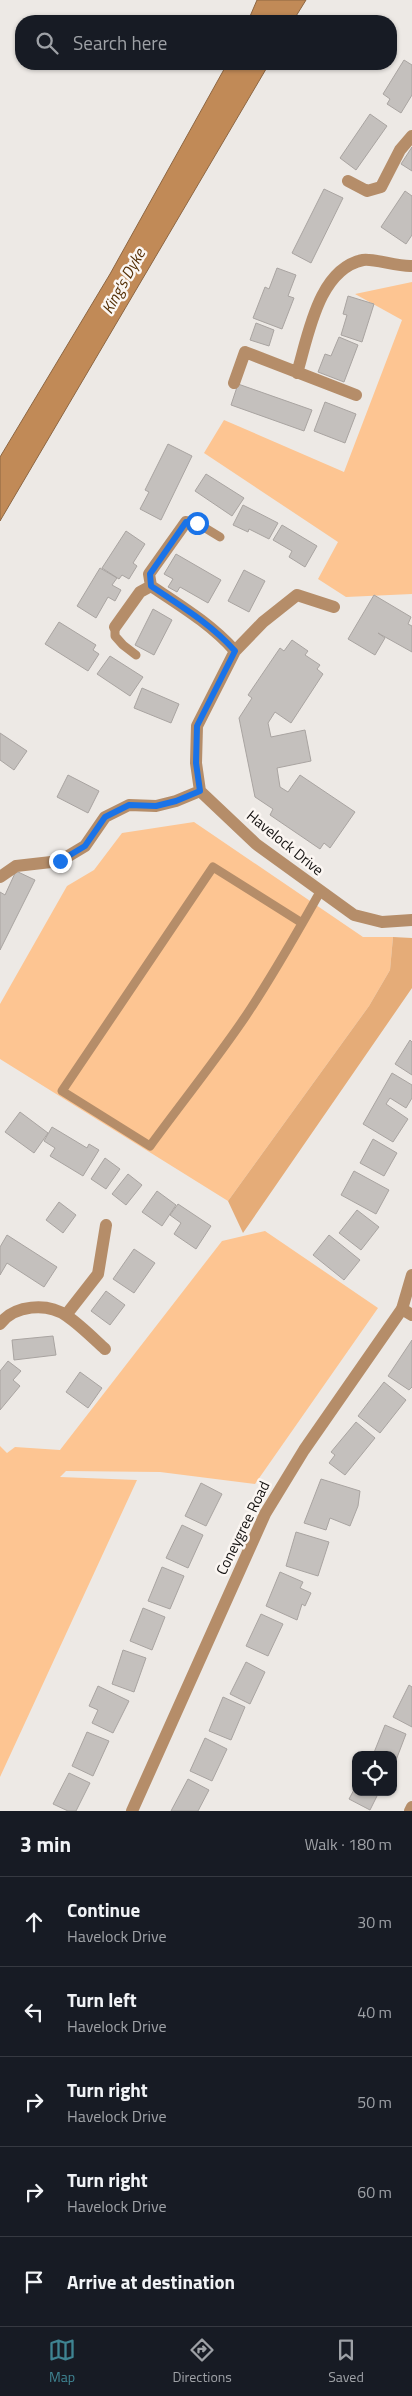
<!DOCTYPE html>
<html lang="en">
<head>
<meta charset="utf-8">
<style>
  :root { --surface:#171b24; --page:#20242c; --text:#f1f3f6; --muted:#9ea1a6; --line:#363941; --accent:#3f8492 }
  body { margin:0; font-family:"Titillium Web",sans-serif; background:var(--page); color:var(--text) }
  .controls { position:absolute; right:15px; bottom:15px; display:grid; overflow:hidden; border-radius:10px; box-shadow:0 1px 4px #0004 }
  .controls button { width:45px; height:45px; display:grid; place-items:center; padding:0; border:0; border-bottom:1px solid var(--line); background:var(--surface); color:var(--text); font:25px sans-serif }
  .stop { position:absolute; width:15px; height:15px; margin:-11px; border:4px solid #1a73e8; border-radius:50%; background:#fff }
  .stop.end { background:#1a73e8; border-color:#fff; box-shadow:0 1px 5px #0008 }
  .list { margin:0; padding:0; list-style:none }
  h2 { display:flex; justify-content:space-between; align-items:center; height:65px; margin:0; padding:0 20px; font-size:21px }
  h2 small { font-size:16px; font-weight:400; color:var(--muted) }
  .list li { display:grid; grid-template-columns:32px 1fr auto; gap:15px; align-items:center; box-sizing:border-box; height:90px; padding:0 20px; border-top:1px solid var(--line) }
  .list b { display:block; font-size:19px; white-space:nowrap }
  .list p { margin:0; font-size:16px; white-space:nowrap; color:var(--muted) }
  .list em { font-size:16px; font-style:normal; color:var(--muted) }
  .icon { flex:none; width:28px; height:28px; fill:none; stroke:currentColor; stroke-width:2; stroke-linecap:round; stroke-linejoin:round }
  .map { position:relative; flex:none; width:412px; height:1811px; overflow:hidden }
  .search { position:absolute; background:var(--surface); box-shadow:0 1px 4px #0004; left:15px; right:15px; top:15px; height:55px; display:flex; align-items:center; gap:12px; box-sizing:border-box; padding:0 18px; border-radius:20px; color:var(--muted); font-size:19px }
  .sheet { height:515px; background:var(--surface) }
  nav { display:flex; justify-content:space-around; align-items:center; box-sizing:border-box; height:70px; border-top:1px solid var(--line); background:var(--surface); font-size:14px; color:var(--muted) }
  nav a { display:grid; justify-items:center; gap:2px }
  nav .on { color:var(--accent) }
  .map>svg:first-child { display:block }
  .green { fill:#fdc592 }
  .forest { fill:#e5ac78 }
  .water { fill:#c18a57; stroke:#8d6642 }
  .building { fill:#c4c0bd; stroke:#a9a4a1 }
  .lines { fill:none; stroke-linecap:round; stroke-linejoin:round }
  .service { stroke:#b58d69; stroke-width:9 }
  .minor { stroke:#b58d69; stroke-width:12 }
  .tertiary { stroke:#b58d69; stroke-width:12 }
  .route { stroke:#1a73e8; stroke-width:6 }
  .labels { text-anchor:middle; stroke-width:5; stroke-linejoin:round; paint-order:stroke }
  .street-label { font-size:15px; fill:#141211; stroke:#fbf6f2 }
  .water-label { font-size:16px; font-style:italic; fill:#553006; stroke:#fbf6f2 }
</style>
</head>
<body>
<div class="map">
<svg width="412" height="1811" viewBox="0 0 412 1811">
  <rect width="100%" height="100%" fill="#ede9e5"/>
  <path class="green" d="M412,282v312l-66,3 -28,-18 20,-37 -134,-89 20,-33 120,52 58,-152 -47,-26z
    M194,822l169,115h30l-3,33 -21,36 -141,195 -228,-142v-55l67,-118 27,-16 28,-37z
    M265,1231l113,77 -123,176 -95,-12 -94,-1 -6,6 77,3 -137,297v-331l7,7 8,-6 45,3 162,-209z"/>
  <path class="forest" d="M393,937l19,1v50l-169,245 -15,-32 141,-195 21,-36z"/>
  <path class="water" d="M257,0h49l-13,21h-45z
    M227,64h42l-269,457v-64l110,-183z"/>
  <path class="building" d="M404,60l8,5v30l-11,18 -14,-9 3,-5 -7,-5z
    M370,114l17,12 -31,44 -16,-12z
    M412,147v24l-11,-7z
    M324,189l19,9 -32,65 -19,-10z
    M405,191l7,5v39l-6,9 -25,-17z
    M277,268l19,7 -8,21 6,2 -12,31 -29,-11 12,-31 4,2z
    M348,296l26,8 -12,38 -21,-7 6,-20 -4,-1z
    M256,323l18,7 -5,16 -19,-6z
    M339,337l19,8 -14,37 -26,-10 7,-18 6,2z
    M238,384l74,26 -8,21 -73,-26z
    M325,402l31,12 -11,29 -31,-12z
    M168,444l24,12 -31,64 -21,-11 9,-17 -4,-2z
    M206,474l38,24 -12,18 -37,-25z
    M243,505l35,18 -9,16 -20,-10 -1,3 -15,-7z
    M282,525l35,21 -12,21 -16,-10 3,-6 -19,-11z
    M126,531l19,13 -12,19 4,3 -8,13 -7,-4 -3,4 -17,-11z
    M176,554l45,26 -13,23 -28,-16 -3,5 -9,-5 5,-8 -9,-5z
    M100,568l17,10 -5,7 9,5 -6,11 -7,-4 -12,21 -19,-12z
    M244,570l21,11 -16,31 -21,-11z
    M374,595l37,22 -3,7 4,2v26l-34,-19 7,5 -10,17 -27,-16z
    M153,609l19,11 -18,35 -19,-10z
    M59,622l37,23 -3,5 6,4 -11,17 -43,-27z
    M292,640l16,11 -3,4 15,10 -3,4 6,5 -32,49 -16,-11 -7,11 3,14 34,-7 6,31 -34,7 3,19 8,5 12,-17 55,37 -25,36 -6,-5 -4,6 -50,-34 3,-6 -18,-12 -16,-79 13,-20 -4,-3 32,-47 4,3z
    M110,656l33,21 -13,19 -33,-22z
    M142,688l37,16 -8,19 -37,-15z
    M0,733l27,18 -13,19 -14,-10z
    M68,775l31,16 -11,22 -31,-16z
    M16,871l19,9 -35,70v-58l5,3z
    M410,1040l2,2v33l-17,-11z
    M392,1073l20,12v13l-6,10 -16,-10 -4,6 22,15 -15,23 -30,-18z
    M20,1112l28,21 -14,20 -29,-21z
    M52,1127l35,21 2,-4 10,6 -16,26 -33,-20 5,-8 -11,-7z
    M373,1139l24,14 -13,23 -24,-13z
    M105,1158l15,11 -14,20 -15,-10z
    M354,1171l35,19 -13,24 -35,-19z
    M128,1174l14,11 -16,20 -14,-11z
    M157,1191l19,14 -14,21 -20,-14z
    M59,1202l17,13 -13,18 -17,-13z
    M178,1204l33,22 -15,23 -22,-15 7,-11 -11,-8z
    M357,1210l22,17 -18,23 -22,-17z
    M7,1235l50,32 -13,20 -37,-24 -7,12v-28z
    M329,1235l31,25 -16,20 -31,-25z
    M134,1249l21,14 -21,30 -21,-14z
    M106,1291l19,14 -15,20 -19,-14z
    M53,1336l3,19 -42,5 -2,-20z
    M412,1340v47l-3,3 -21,-14z
    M8,1361l13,10 -8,9 7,6 -20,24v-39z
    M80,1372l22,16 -14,20 -22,-16z
    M384,1382l22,18 -26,33 -22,-17z
    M356,1422l19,16 -30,37 -16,-12 6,-8 -4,-3z
    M321,1479l39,12 -2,15 -8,20 -20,-8 -4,12 -22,-7z
    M201,1483l21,11 -16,32 -21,-10z
    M182,1525l21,10 -15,33 -22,-10z
    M296,1532l33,10 -11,34 -32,-10z
    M162,1567l22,9 -14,33 -22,-8z
    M280,1572l23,10 -3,6 11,5 -6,13 -3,-2 -5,16 -31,-14z
    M143,1608l22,9 -13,33 -22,-9z
    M261,1614l22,10 -15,32 -22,-10z
    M123,1650l23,8 -12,34 -22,-8z
    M246,1662l19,10 -15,32 -20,-10z
    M409,1685l3,2v40l-19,-10z
    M98,1686l31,15 -16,32 -21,-10 6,-13 -9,-4z
    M223,1697l22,10 -14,33 -22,-9z
    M385,1725l21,9 -13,34v-13h-20z
    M87,1732l22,9 -16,35 -21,-10z
    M205,1738l22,11 -15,32 -22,-10z
    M69,1773l21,10 -14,28h-8l-15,-7z
    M188,1779l21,11 -11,21h-27z
    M356,1786v6h23l-9,18 -21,-11z"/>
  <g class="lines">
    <path class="service" d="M186,522l11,1 23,14
      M115,627v9l8,9 13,10
      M302,923l-89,-56 -151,224 88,55c30,-41 62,-81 91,-123 29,-42 54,-87 79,-131"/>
    <path class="minor" d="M348,181l19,10 14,-4 19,-37 12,-14
      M297,373c11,-36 21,-104 66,-113 10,-2 35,7 49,6
      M234,383l11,-31 111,43
      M186,522l-37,52 2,12c30,20 60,38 84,65
      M334,607l-37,-12 -34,27 -28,29 -38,75 -1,37 4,28 56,53 98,71 28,7 30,-2
      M115,627l25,-35 11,-6
      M0,877l16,-11 44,-5 25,-15 20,-29 24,-12 27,1 20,-5 24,-10
      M402,1309l10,6
      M66,1315l32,-41 8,-49
      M0,1324c14,-19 47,-22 67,-8 13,9 26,22 38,33
      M410,1811l2,-4"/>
    <path class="tertiary" d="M132,1811l133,-297 39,-64 98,-141 10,-34"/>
  </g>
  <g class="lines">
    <path class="route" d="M60,861l25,-15 20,-29 24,-12 27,1 20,-5 24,-10 -4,-28 1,-37 38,-75c-24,-27 -54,-45 -84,-65l-1,-12 36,-52 11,1"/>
  </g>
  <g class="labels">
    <g class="street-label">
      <text transform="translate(285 843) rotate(39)" y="5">Havelock Drive</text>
      <text transform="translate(243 1528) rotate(-64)" y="5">Coneygree Road</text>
    </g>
    <g class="water-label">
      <text transform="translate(123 281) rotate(-61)" y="6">King's Dyke</text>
    </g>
  </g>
</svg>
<div class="controls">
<button><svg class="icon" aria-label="locate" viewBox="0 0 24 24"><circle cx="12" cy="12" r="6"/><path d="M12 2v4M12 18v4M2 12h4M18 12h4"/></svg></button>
</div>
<div class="stop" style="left:197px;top:523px"></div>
<div class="stop end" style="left:60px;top:861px"></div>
<div class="search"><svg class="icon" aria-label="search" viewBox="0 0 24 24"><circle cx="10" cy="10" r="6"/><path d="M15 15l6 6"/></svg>Search here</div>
</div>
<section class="sheet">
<h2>3 min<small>Walk · 180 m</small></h2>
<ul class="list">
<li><svg class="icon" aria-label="ahead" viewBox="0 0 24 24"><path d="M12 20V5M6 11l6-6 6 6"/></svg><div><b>Continue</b><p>Havelock Drive</p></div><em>30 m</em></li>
<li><svg class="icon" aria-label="left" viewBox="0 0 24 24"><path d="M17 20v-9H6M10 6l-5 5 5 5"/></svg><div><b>Turn left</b><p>Havelock Drive</p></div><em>40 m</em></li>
<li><svg class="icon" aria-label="right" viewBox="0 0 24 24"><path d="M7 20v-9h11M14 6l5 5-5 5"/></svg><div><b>Turn right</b><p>Havelock Drive</p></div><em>50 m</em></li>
<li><svg class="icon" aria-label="right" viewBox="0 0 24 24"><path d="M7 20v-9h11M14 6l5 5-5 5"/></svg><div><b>Turn right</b><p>Havelock Drive</p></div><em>60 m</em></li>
<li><svg class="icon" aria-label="arrive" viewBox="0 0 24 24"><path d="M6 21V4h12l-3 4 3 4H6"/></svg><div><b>Arrive at destination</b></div></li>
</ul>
</section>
<nav>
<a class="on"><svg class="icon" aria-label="map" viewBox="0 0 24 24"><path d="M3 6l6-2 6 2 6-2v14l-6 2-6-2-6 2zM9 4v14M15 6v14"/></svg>Map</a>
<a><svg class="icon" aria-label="directions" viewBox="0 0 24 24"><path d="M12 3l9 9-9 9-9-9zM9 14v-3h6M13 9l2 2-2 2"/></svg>Directions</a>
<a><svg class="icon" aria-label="saved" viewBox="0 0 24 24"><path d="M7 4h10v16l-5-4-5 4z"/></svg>Saved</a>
</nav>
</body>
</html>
